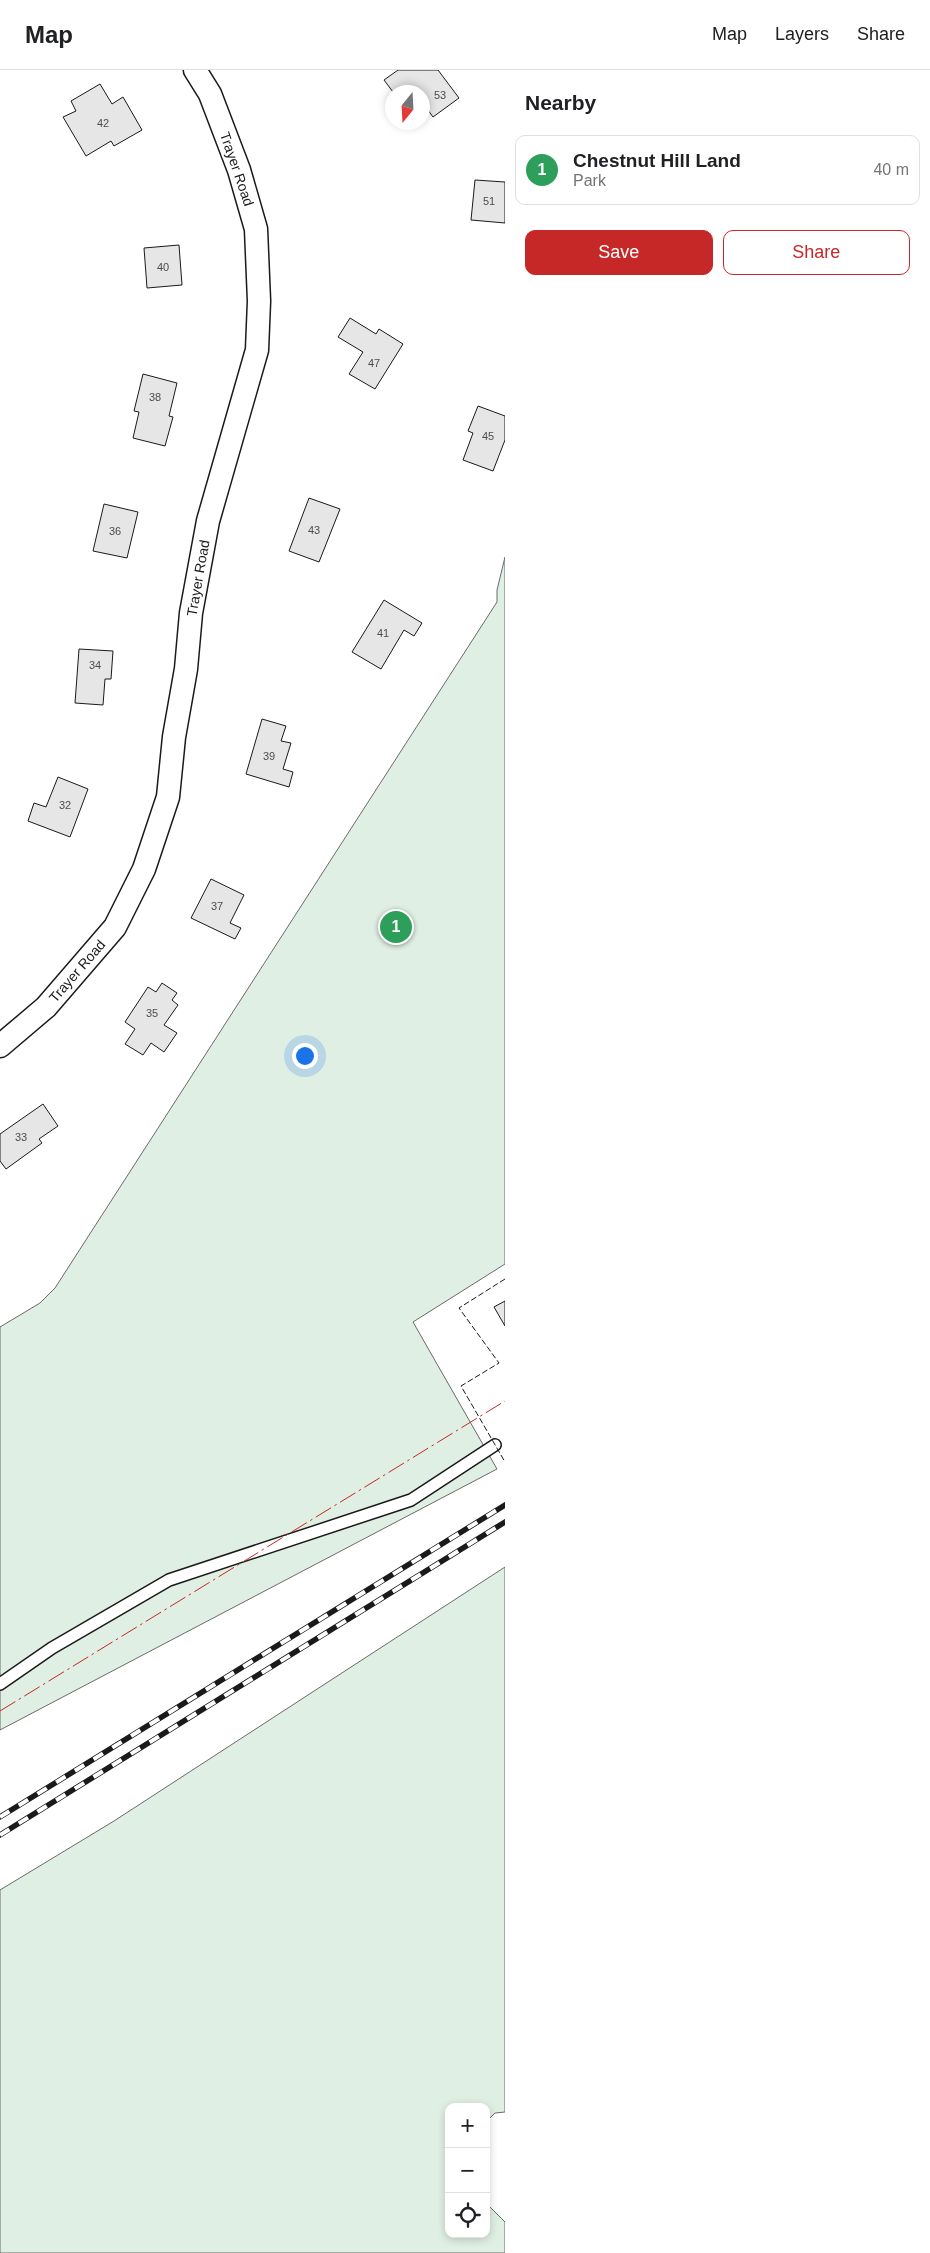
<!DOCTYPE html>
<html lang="en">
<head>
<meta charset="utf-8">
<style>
  :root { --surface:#fff; --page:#f2f2f2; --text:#202124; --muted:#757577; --line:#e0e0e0; --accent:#c62828 }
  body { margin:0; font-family:Helvetica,sans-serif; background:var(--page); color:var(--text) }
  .controls { position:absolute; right:15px; bottom:15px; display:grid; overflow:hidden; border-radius:10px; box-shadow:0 2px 8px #0003 }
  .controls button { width:45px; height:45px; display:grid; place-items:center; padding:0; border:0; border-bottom:1px solid var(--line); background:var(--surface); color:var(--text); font:25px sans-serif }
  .compass { position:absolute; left:385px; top:15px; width:45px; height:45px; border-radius:50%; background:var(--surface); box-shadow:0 2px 8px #0003; rotate:198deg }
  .you { position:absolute; left:304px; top:985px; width:18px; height:18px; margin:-12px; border:4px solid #fff; border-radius:50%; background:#1a73e8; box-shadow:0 0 0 8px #1a73e833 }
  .badge { display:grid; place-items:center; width:32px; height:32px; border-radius:50%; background:var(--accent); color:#fff; font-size:16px; font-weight:700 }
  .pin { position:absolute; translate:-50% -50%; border:2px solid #fff; box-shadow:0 1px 5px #0006 }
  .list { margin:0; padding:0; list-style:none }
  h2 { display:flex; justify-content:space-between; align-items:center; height:65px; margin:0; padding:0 20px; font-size:21px }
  h2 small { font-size:16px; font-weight:400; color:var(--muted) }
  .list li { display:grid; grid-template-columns:32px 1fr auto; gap:15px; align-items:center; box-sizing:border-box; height:70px; margin:0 10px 10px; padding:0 10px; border:1px solid var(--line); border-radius:10px }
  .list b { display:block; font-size:19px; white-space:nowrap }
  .list p { margin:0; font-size:16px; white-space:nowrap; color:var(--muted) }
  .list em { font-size:16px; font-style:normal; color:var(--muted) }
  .actions { display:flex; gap:10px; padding:15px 20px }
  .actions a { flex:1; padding:11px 0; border:1px solid var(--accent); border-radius:10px; text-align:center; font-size:18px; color:var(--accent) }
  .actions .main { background:var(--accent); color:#fff }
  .icon { flex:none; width:28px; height:28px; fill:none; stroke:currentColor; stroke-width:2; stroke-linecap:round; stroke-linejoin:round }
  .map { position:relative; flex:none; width:505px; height:2183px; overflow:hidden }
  header { display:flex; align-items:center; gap:30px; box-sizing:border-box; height:70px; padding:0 25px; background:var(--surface); border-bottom:1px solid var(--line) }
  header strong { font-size:24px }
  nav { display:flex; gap:28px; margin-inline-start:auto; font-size:18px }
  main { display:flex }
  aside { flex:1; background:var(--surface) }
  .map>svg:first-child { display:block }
  .green { fill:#e0efe3; stroke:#6a6a6a }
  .building { fill:#e6e6e6; stroke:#1a1a1a }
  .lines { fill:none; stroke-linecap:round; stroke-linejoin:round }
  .service-casing { stroke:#1a1a1a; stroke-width:14 }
  .minor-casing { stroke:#1a1a1a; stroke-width:25 }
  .service { stroke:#fff; stroke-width:11 }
  .minor { stroke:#fff; stroke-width:22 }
  .rail-casing { stroke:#1a1a1a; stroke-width:5.5 }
  .rail { stroke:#fff; stroke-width:4; stroke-dasharray:11; stroke-linecap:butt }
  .fence { stroke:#1a1a1a; stroke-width:1; stroke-dasharray:6 2.5; stroke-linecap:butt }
  .power { stroke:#c62828; stroke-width:1; stroke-dasharray:18 4 2.5 4; stroke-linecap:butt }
  .labels { text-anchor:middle; stroke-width:4; stroke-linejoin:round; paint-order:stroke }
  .number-label { font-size:11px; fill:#4d4d4d }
  .street-label { font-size:14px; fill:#1a1a1a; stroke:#fff }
</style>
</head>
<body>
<header>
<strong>Map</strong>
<nav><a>Map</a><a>Layers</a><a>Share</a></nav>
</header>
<main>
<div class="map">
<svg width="505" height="2183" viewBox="0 0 505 2183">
  <rect width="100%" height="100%" fill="#fff"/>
  <path class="green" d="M505,487v707l-92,58 84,147 -497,261v-403l40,-24 15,-15 442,-686v-12z
    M505,1497v545l-10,1 -9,9v-15h-37v127h37v-31l19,19v31h-505v-363l114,-69z"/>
  <path class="building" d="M398,0h40l21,28 -26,19 -11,-15v-10h-29l-9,-12z
    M100,14l12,20 11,-7 19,33 -28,16 -3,-5 -25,15 -23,-39 13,-6 -5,-10z
    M475,110l30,2v41l-34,-3z
    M179,175l3,40 -35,3 -3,-40z
    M350,248l26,16 3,-5 24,15 -28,45 -26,-15 14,-22 -25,-15z
    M143,304l34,9 -8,33 4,1 -8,29 -32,-8 6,-26 -5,-1z
    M478,336l27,10v24l-12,31 -30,-11 10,-27 -5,-2z
    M309,428l31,11 -21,53 -30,-11z
    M104,434l34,8 -11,46 -34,-7z
    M384,530l38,23 -8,13 -10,-6 -23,39 -29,-17z
    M79,579l34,2 -2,28h-6l-2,26 -28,-2z
    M262,649l24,7 -5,15 10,2 -8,26 10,3 -4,15 -43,-13z
    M58,707l30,12 -18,48 -42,-16 6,-18 12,4z
    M211,809l33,16 -14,28 11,5 -6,11 -44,-21z
    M162,913l15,10 -5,7 6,5 -14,20 13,8 -13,19 -13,-9 -8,12 -18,-11 10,-15 -10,-7 23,-35 8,5z
    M43,1034l15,22 -19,13 3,4 -36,26 -6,-8v-27z
    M505,1231v25l-11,-19z"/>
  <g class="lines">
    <g class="service-casing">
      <path id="service" d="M0,1614l52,-36 117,-68 242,-80 84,-55"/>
    </g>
    <g class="minor-casing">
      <path id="minor" d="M0,976l46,-39 69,-80 29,-58 24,-72 6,-60 12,-68 5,-56 17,-92 49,-171 2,-49 -3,-72 -17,-59 -29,-76 -15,-24"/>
    </g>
    <use href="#service" class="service"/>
    <use href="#minor" class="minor"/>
    <g class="rail-casing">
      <path id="rail" d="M0,1747l505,-312
        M0,1765l505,-313"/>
    </g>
    <use href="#rail" class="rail"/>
    <path class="fence" d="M505,1209l-46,29 40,55 -38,23 44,76"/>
    <path class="power" d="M0,1641l505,-310"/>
  </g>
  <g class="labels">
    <g class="number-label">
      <text x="440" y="29">53</text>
      <text x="103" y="57">42</text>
      <text x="489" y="135">51</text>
      <text x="163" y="201">40</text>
      <text x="374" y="297">47</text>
      <text x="155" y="331">38</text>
      <text x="488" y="370">45</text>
      <text x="314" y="464">43</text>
      <text x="115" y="465">36</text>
      <text x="383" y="567">41</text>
      <text x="95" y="599">34</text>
      <text x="269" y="690">39</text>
      <text x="65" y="739">32</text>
      <text x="217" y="840">37</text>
      <text x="152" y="947">35</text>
      <text x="21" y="1071">33</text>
    </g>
    <g class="street-label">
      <text transform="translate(237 99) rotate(71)" y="5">Trayer Road</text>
      <text transform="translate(198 508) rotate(-80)" y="5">Trayer Road</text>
      <text transform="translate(77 901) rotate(-49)" y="5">Trayer Road</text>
    </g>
  </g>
</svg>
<div class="controls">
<button>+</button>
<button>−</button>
<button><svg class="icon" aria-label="locate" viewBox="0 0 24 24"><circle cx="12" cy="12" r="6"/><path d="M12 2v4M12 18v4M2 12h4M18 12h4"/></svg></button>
</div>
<svg class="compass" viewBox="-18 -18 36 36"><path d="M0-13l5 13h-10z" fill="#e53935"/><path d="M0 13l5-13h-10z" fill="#757577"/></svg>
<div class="you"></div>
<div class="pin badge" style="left:396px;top:857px;background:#2e9e5b">1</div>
</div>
<aside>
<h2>Nearby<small></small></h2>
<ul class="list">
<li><span class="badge" style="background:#2e9e5b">1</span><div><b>Chestnut Hill Land</b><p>Park</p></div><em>40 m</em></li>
</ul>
<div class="actions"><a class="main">Save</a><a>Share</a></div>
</aside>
</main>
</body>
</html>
